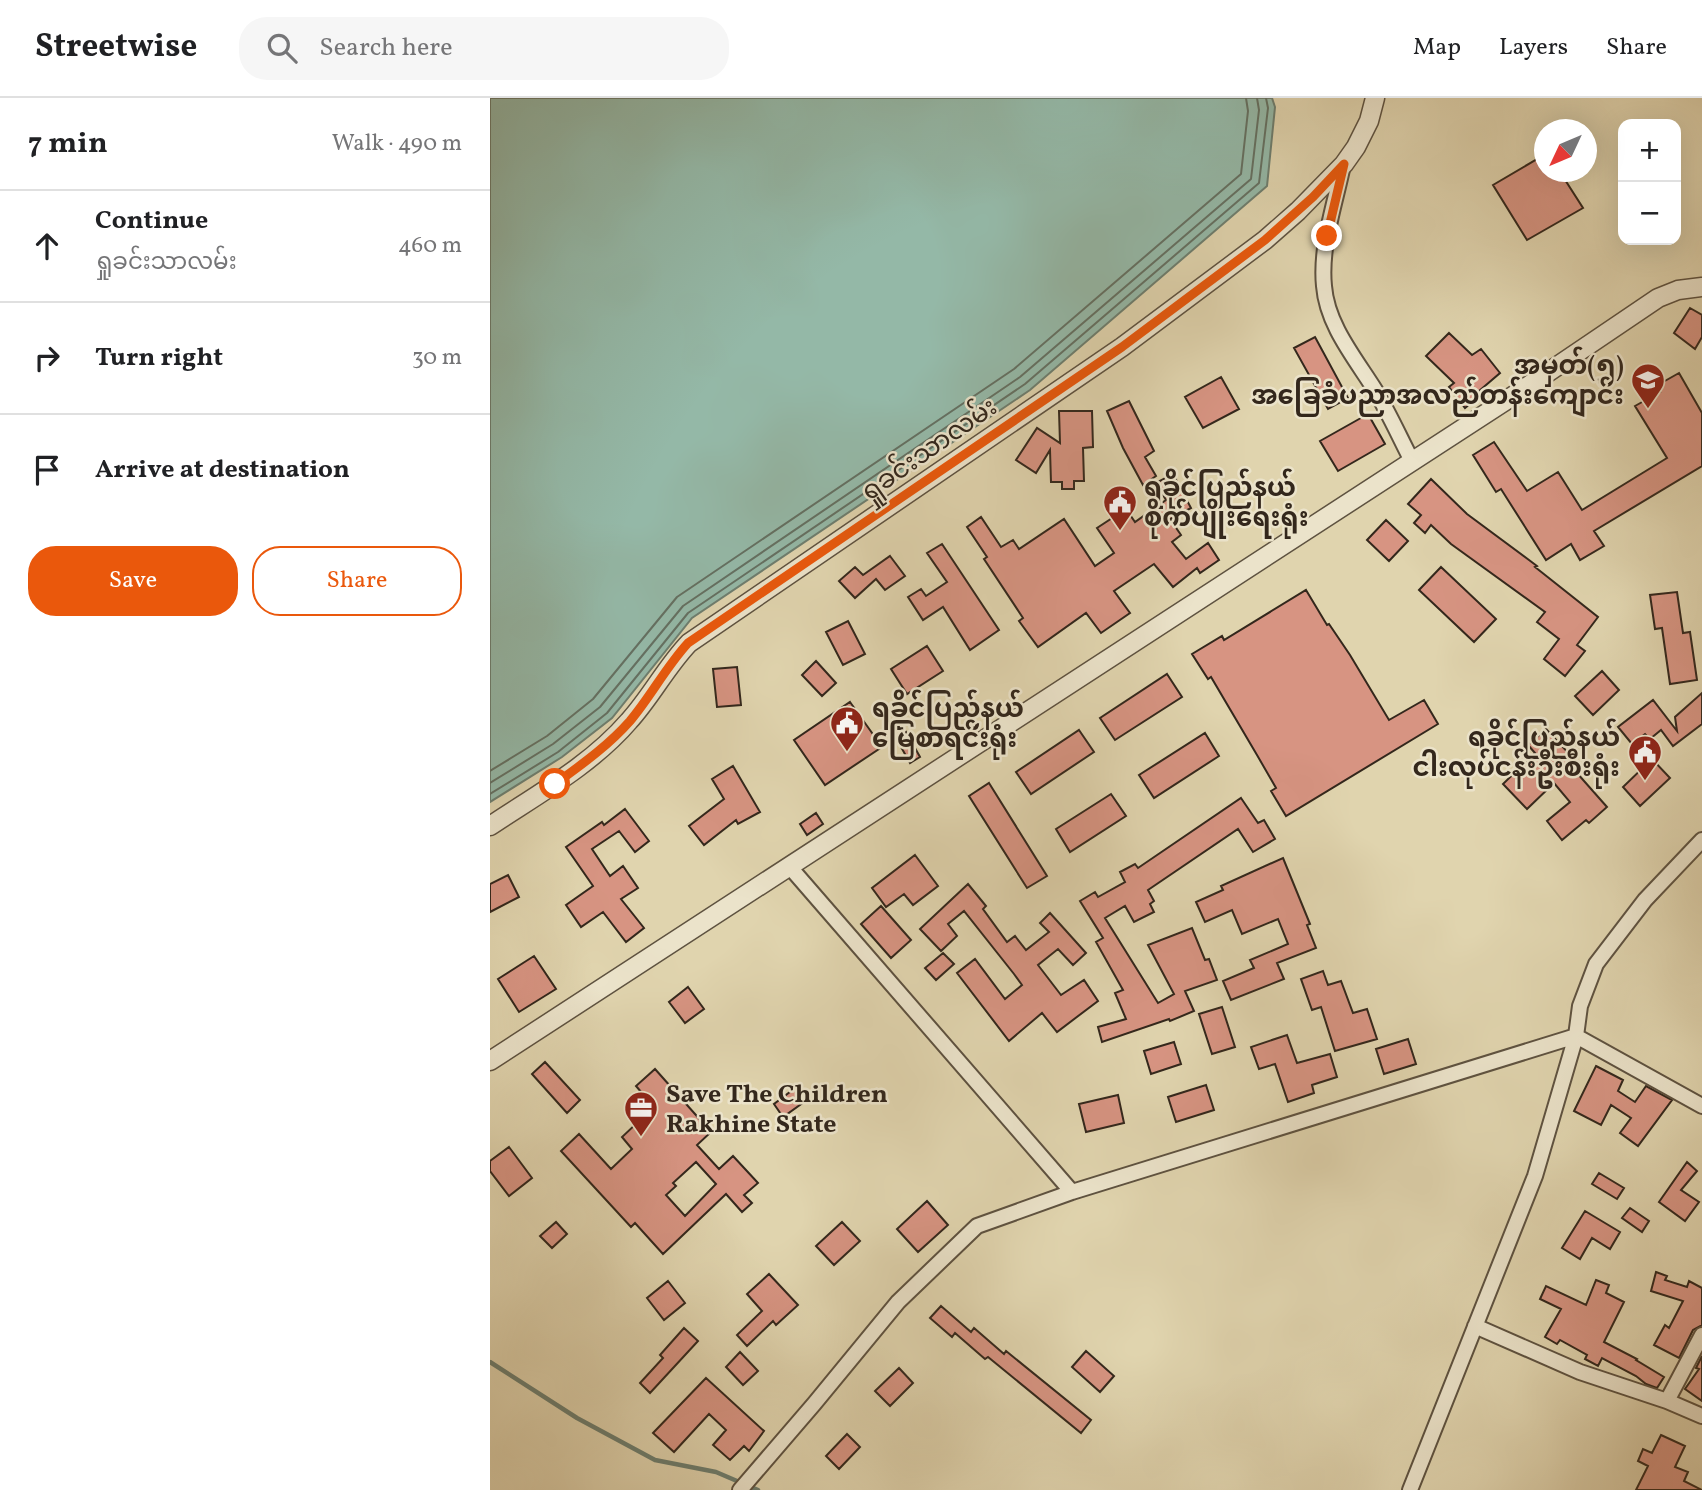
<!DOCTYPE html>
<html lang="en">
<head>
<meta charset="utf-8">
<style>
  :root { --surface:#fff; --page:#f6f6f6; --text:#202124; --muted:#757577; --line:#e0e0e0; --accent:#ea580c }
  body { margin:0; font-family:Vollkorn,"Noto Sans Myanmar",serif; background:var(--page); color:var(--text) }
  .controls { position:absolute; right:21px; top:21px; display:grid; overflow:hidden; border-radius:14px; box-shadow:0 7px 28px #0002 }
  .controls button { width:63px; height:63px; display:grid; place-items:center; padding:0; border:0; border-bottom:2px solid var(--line); background:var(--surface); color:var(--text); font:35px sans-serif }
  .compass { position:absolute; left:1044px; top:21px; width:63px; height:63px; border-radius:50%; background:var(--surface); box-shadow:0 7px 28px #0002; rotate:226deg }
  .stop { position:absolute; width:21px; height:21px; margin:-16px; border:5px solid #ea580c; border-radius:50%; background:#fff }
  .stop.end { background:#ea580c; border-color:#fff; box-shadow:0 2px 7px #0008 }
  .list { margin:0; padding:0; list-style:none }
  h2 { display:flex; justify-content:space-between; align-items:center; height:91px; margin:0; padding:0 28px; font-size:30px }
  h2 small { font-size:23px; font-weight:400; color:var(--muted) }
  .list li { display:grid; grid-template-columns:46px 1fr auto; gap:21px; align-items:center; box-sizing:border-box; height:112px; padding:0 28px; border-top:2px solid var(--line) }
  .list b { display:block; font-size:26px; white-space:nowrap }
  .list p { margin:0; font-size:23px; white-space:nowrap; color:var(--muted) }
  .list em { font-size:23px; font-style:normal; color:var(--muted) }
  .actions { display:flex; gap:14px; padding:21px 28px }
  .actions a { flex:1; padding:16px 0; border:2px solid var(--accent); border-radius:28px; text-align:center; font-size:24px; color:var(--accent) }
  .actions .main { background:var(--accent); color:#fff }
  .icon { flex:none; width:38px; height:38px; fill:none; stroke:currentColor; stroke-width:2; stroke-linecap:round; stroke-linejoin:round }
  .map { position:relative; flex:none; width:1212px; height:1392px; overflow:hidden }
  header { display:flex; align-items:center; gap:42px; box-sizing:border-box; height:98px; padding:0 35px; background:var(--surface); border-bottom:2px solid var(--line) }
  header strong { font-size:33px }
  nav { display:flex; gap:38px; margin-inline-start:auto; font-size:24px }
  .search { width:490px; height:63px; background:var(--page); display:flex; align-items:center; gap:18px; box-sizing:border-box; padding:0 24px; border-radius:28px; color:var(--muted); font-size:26px }
  main { display:flex }
  aside { flex:1; background:var(--surface) }
  .map>svg:first-child { display:block }
  .water { fill:#94b8a7; stroke:#6d7e6f; stroke-width:2 }
  .lines { fill:none; stroke-linecap:round; stroke-linejoin:round }
  .shore { stroke:#647062; stroke-width:2 }
  .stream { stroke:#6d7e6f; stroke-width:4.5 }
  .building { fill:#d79482; stroke:#33271c; stroke-width:2; fill-rule:evenodd }
  .minor-casing { stroke:#5e5240; stroke-width:18 }
  .tertiary-casing { stroke:#5e5240; stroke-width:21 }
  .minor { stroke:#ebe3ca; stroke-width:14 }
  .tertiary { stroke:#ebe3ca; stroke-width:18 }
  .route { stroke:#ea580c; stroke-width:9 }
  .labels { text-anchor:middle; stroke-width:5; stroke-linejoin:round; paint-order:stroke }
  .poi-label { font-size:26px; font-weight:bold; fill:#33271c; stroke:#ebe3ca; text-anchor:start }
  .street-label { font-size:26px; fill:#33271c; stroke:#ebe3ca }
</style>
</head>
<body>
<header>
<strong>Streetwise</strong>
<div class="search"><svg class="icon" aria-label="search" viewBox="0 0 24 24"><circle cx="10" cy="10" r="6"/><path d="M15 15l6 6"/></svg>Search here</div>
<nav><a>Map</a><a>Layers</a><a>Share</a></nav>
</header>
<main>
<aside>
<h2>7 min<small>Walk · 490 m</small></h2>
<ul class="list">
<li><svg class="icon" aria-label="ahead" viewBox="0 0 24 24"><path d="M12 20V5M6 11l6-6 6 6"/></svg><div><b>Continue</b><p>ရှုခင်းသာလမ်း</p></div><em>460 m</em></li>
<li><svg class="icon" aria-label="right" viewBox="0 0 24 24"><path d="M7 20v-9h11M14 6l5 5-5 5"/></svg><div><b>Turn right</b></div><em>30 m</em></li>
<li><svg class="icon" aria-label="arrive" viewBox="0 0 24 24"><path d="M6 21V4h12l-3 4 3 4H6"/></svg><div><b>Arrive at destination</b></div></li>
</ul>
<div class="actions"><a class="main">Save</a><a>Share</a></div>
</aside>
<div class="map">
<svg width="1212" height="1392" viewBox="0 0 1212 1392">
  <rect width="100%" height="100%" fill="#e0d4ae"/>
  <filter id="stains"><feTurbulence type="fractalNoise" baseFrequency=".00286" numOctaves="4"/><feColorMatrix values="0 0 0 0 .2 0 0 0 0 .09 0 0 0 0 .02 0 0 0 .5 -.17"/></filter>
  <radialGradient id="worn" r=".72"><stop offset=".6" stop-color="#630" stop-opacity="0"/><stop offset="1" stop-color="#630" stop-opacity=".3"/></radialGradient>
  <path class="water" d="M0,0h782l3,9 -8,79 -237,204 -338,228 -80,100 -50,39 -72,45z"/>
  <g class="lines">
    <path class="shore" d="M0,673l57,-35 46,-37 84,-102 337,-228 227,-195 7,-63 -2,-13
      M0,685l63,-39 47,-37 83,-101 337,-229 231,-198 8,-69 -2,-12
      M0,696l68,-42 49,-39 81,-100 337,-229 234,-201 9,-75 -2,-10"/>
    <path class="stream" d="M0,1264l87,56 78,42 61,12 42,18"/>
  </g>
  <path class="building" d="M1054,57v17h16l23,36 -56,32 -34,-55z
    M1200,210l12,7v22l-7,12 -21,-16z
    M959,235l23,22 9,-6 19,24 -21,18 3,3 -17,14 -16,-21 5,-4 -28,-27z
    M825,239l33,61 -20,11 -34,-61z
    M1189,275l23,40v53l-108,65 10,15 -24,14 -9,-16 -25,16 -45,-71 -5,3 -23,-37 21,-13 33,49 31,-19 24,38 85,-52 -32,-52 25,-14 -4,-6z
    M731,279l18,32 -36,19 -18,-31z
    M639,303l25,50 -9,6 11,19 -13,9 -20,-37 -16,-37z
    M569,313h33l1,36 -10,1 1,33h-10v8h-12v-7h-11l-1,-32 -14,23 -20,-13 21,-32 23,15z
    M878,316l17,30 -47,27 -18,-30z
    M683,376l18,34 -21,11 11,16 -9,7 14,17 22,-16 11,17 -19,13 -3,-5 -24,19 -19,-23 -40,27 16,22 -29,20 -15,-20 -48,34 -19,-26 4,-3 -39,-59 3,-2 -20,-30 14,-10 20,30 12,-7 6,9 45,-30 31,47 19,-13 -17,-25 29,-19 9,13 31,-22 -10,-17z
    M941,381l36,35 70,52 -2,1 63,50 -21,28 8,6 -20,25 -21,-17 15,-20 -22,-17 8,-10 -94,-68 -20,-19 -6,8 -11,-10 7,-8 -13,-11z
    M896,422l22,21 -19,20 -22,-21z
    M452,446l57,86 -29,20 -27,-43 -20,13 -15,-23 13,-8 5,7 21,-14 -20,-29z
    M400,458l15,20 -20,14 -9,-11 -21,19 -16,-17 16,-14 8,8z
    M951,469l55,52 -22,23 -55,-52z
    M816,492l21,35 2,-1 21,31 39,65 35,-20 14,24 -152,92 -15,-25 5,-3 -19,-33 -46,-78 -3,2 -16,-25 30,-18 2,4z
    M1187,494l6,41 7,-1 7,48 -27,4 -8,-56 -7,1 -5,-34z
    M358,523l17,33 -22,11 -17,-33z
    M437,548l16,25 -36,23 -16,-25z
    M326,563l20,22 -14,13 -20,-21z
    M247,569l4,38 -24,2 -4,-38z
    M1112,573l17,19 -26,25 -18,-19z
    M677,576l15,23 -67,43 -15,-22z
    M1212,595v31l-29,22 -12,-16 -11,9 -5,-5 -13,10 -14,-17 35,-27 24,31 -2,-14z
    M360,604l32,45 -57,38 -31,-45z
    M1056,631l28,30 -5,5 38,43 -18,16 -3,-3 -24,20 -15,-19 23,-19 -16,-19 -27,26 -24,-25 32,-31 -7,-8z
    M589,632l15,22 -63,42 -15,-22z
    M416,634l14,25 -10,6 -14,-25z
    M715,635l14,23 -65,42 -15,-23z
    M1162,661l18,19 -30,28 -17,-19z
    M243,668l27,46 -22,12 -2,-4 -32,25 -15,-19 35,-27 -12,-20z
    M499,685l58,93 -20,12 -58,-92z
    M621,696l15,22 -56,36 -14,-23z
    M751,700l17,25 6,-3 11,19 -22,13 -15,-23 -90,61 6,11 -4,3 4,8 -20,10 -9,-16 -20,12 53,85 16,-9 -26,-49 44,-17 13,32 4,-1 8,21 -32,11 9,20 -24,10 -1,-2 -67,23 -4,-15 28,-8 -11,-26 8,-3 -27,-48 7,-4 -23,-37 15,-9 3,5 27,-15 -5,-10 15,-8 3,4z
    M135,711l24,32 -14,11 -16,-21 -27,18 18,27 13,-10 15,22 -17,11 23,29 -18,14 -23,-30 -22,15 -15,-22 27,-19 -27,-39 36,-25 2,3z
    M326,715l7,11 -16,11 -7,-11z
    M425,757l23,31 -25,19 -9,-11 -18,13 -14,-19z
    M793,760l27,66 -3,1 9,23 -39,15 7,16 -53,21 -8,-19 31,-13 -4,-8 38,-16 -10,-25 -36,15 -10,-24 -27,12 -9,-20 27,-12 -2,-4z
    M18,777l11,22 -29,15v-28z
    M478,786l18,22 -3,3 24,33 8,-6 11,14 23,-18 -9,-9 10,-10 36,40 -13,12 -15,-16 -20,16 23,30 23,-15 14,21 -41,31 -15,-19 -33,28 -52,-68 18,-14 30,40 17,-14 -8,-11 -50,-63 -16,13 9,12 -16,15 -21,-22z
    M391,808l30,34 -20,18 -30,-34z
    M453,855l11,11 -18,16 -11,-12z
    M44,858l22,33 -37,23 -21,-33z
    M833,873l5,14 13,-4 12,32 14,-4 10,30 -42,12 -14,-44 -9,3 -11,-31z
    M198,889l16,22 -19,14 -16,-21z
    M732,909l13,40 -23,7 -13,-40z
    M797,937l10,28 33,-9 7,23 -25,8 2,8 -26,9 -13,-38 -16,5 -8,-22z
    M918,941l8,25 -32,10 -8,-25z
    M684,944l7,22 -30,10 -7,-23z
    M55,964l35,38 -13,13 -35,-39z
    M1106,968l27,14 -5,11 17,11 11,-16 26,14 -34,46 -18,-13 11,-15 -20,-13 -10,20 -27,-14z
    M165,971l56,63 -14,13 22,24 14,-13 25,27 -14,12 8,8 -10,9 -16,-18 -63,60 -28,-31 -4,4 -70,-76 18,-17 32,35 21,-20 -10,-12 32,-30 -18,-21zM206,1064l20,22 -31,32 -19,-21 10,-9 -3,-3z
    M716,987l8,25 -38,12 -8,-25z
    M304,991l10,13 -21,15 -9,-13z
    M628,997l6,28 -38,9 -7,-28z
    M19,1049l23,31 -23,18 -19,-25v-10z
    M1197,1064l10,9 -16,19 18,12 -14,19 -26,-19z
    M1109,1075l25,15 -7,11 -25,-15z
    M437,1103l21,24 -30,27 -21,-23z
    M1140,1110l19,13 -7,11 -20,-14z
    M1095,1113l35,21 -10,17 -18,-11 -12,21 -18,-11z
    M66,1124l11,12 -15,14 -12,-12z
    M352,1124l18,19 -26,24 -18,-19z
    M1166,1174l11,4 -2,4 22,7 2,-6 13,7v37l-9,5 -14,28 -25,-13 11,-20 4,3 14,-27 -32,-10z
    M279,1176l29,31 -22,20 -3,-4 -26,25 -10,-11 25,-24 -15,-17z
    M1106,1182l13,5 -3,8 18,9 -20,40 33,17 -1,1 28,17 -7,11 -11,-4 -10,-8 -34,-18 -4,8 -13,-7 2,-4 -27,-15 -3,4 -12,-7 16,-28 -21,-10 6,-13 40,19z
    M178,1183l17,22 -21,17 -17,-22z
    M451,1208l30,26 3,-4 30,26 2,-3 85,69 -10,13 -93,-76 -3,2 -30,-26 -3,4 -22,-19z
    M194,1230l14,13 -48,52 -10,-10 23,-25 -3,-3z
    M596,1253l28,25 -14,16 -28,-25z
    M250,1254l18,19 -15,14 -17,-18z
    M1212,1258v45l-17,-12 14,-20 -3,-1z
    M409,1270l14,15 -23,23 -15,-15z
    M216,1280l58,53 -15,20 -5,-5 -14,14 -17,-15 13,-15 -17,-16 -35,38 -21,-19z
    M357,1336l13,13 -21,22 -13,-13z
    M1171,1337l24,11 -10,21 13,5 -4,9 18,9h-66l12,-24 -10,-5 5,-12 9,4z"/>
  <g class="lines">
    <g class="minor-casing">
      <path id="minor" d="M853,67c-8,39 -23,81 -19,121 3,39 31,72 51,104 14,23 25,48 37,71
        M299,768l283,326
        M985,1228l105,46 87,29 35,15
        M1177,1303l35,-66
        M250,1392l74,-86 84,-102 79,-76 95,-34 504,-156 4,-30 16,-42 49,-64 57,-60
        M920,1392l125,-314 41,-140 126,70"/>
    </g>
    <g class="tertiary-casing">
      <path id="tertiary" d="M0,728c48,-32 101,-61 139,-105 22,-24 37,-54 60,-78l433,-296 143,-107 33,-29 46,-47 12,-17 13,-26 6,-23
        M0,963l1032,-671 136,-92 20,-8 24,-3"/>
    </g>
    <use href="#minor" class="minor"/>
    <use href="#tertiary" class="tertiary"/>
  </g>
  <g class="lines">
    <path class="route" d="M65,686c26,-19 53,-38 75,-63 21,-25 36,-54 58,-78l434,-296 143,-107 48,-43 31,-33 -17,72"/>
  </g>
  <defs>
    <g id="school-pin" transform="scale(1.75)"><path d="M0 17L-7.5 6A9.5 9.5 0 1 1 7.5 6Z" fill="#8f2418" stroke="#ebe3ca"/><path d="M0-5L7-2L0 1L-7-2ZM-4 1L0 2.5L4 1V4Q0 6-4 4Z" fill="#fff"/></g>
    <g id="civic-pin" transform="scale(1.75)"><path d="M0 17L-7.5 6A9.5 9.5 0 1 1 7.5 6Z" fill="#8f2418" stroke="#ebe3ca"/><path d="M-.6-6.5H3V-4.5H.6V-3L4-1V1h2V6H-6V1h2V-1L-.6-3ZM-1.2 2.5V6h2.4V2.5Z" fill="#fff"/></g>
    <g id="office-pin" transform="scale(1.75)"><path d="M0 17L-7.5 6A9.5 9.5 0 1 1 7.5 6Z" fill="#8f2418" stroke="#ebe3ca"/><path d="M-6-3h4V-5.5h4V-3h4V5H-6ZM-1-4.5V-3h2v-1.5ZM-6 0V1H6V0Z" fill="#fff"/></g>
  </defs>
  <g fill-rule="evenodd">
    <use href="#school-pin" x="1158" y="282"/>
    <use href="#civic-pin" x="630" y="404"/>
    <use href="#civic-pin" x="357" y="625"/>
    <use href="#civic-pin" x="1155" y="654"/>
    <use href="#office-pin" x="151" y="1010"/>
  </g>
  <g class="labels">
    <g class="poi-label">
      <text x="1134" y="276" text-anchor="end">အမှတ်(၅)<tspan x="1134" dy="30">အခြေခံပညာအလည်တန်းကျောင်း</tspan></text>
      <text x="654" y="398">ရခိုင်ပြည်နယ်<tspan x="654" dy="30">စိုက်ပျိုးရေးရုံး</tspan></text>
      <text x="382" y="619">ရခိုင်ပြည်နယ်<tspan x="382" dy="30">မြေစာရင်းရုံး</tspan></text>
      <text x="1130" y="648" text-anchor="end">ရခိုင်ပြည်နယ်<tspan x="1130" dy="30">ငါးလုပ်ငန်းဦးစီးရုံး</tspan></text>
      <text x="176" y="1004">Save The Children<tspan x="176" dy="30">Rakhine State</tspan></text>
    </g>
    <g class="street-label">
      <text transform="translate(438 351) rotate(-35)" y="9">ရှုခင်းသာလမ်း</text>
    </g>
  </g>
  <rect width="100%" height="100%" filter="url(#stains)"/>
  <rect width="100%" height="100%" fill="url(#worn)"/>
</svg>
<div class="controls">
<button>+</button>
<button>−</button>
</div>
<svg class="compass" viewBox="-18 -18 36 36"><path d="M0-13l5 13h-10z" fill="#e53935"/><path d="M0 13l5-13h-10z" fill="#757577"/></svg>
<div class="stop" style="left:65px;top:686px"></div>
<div class="stop end" style="left:837px;top:138px"></div>
</div>
</main>
</body>
</html>
